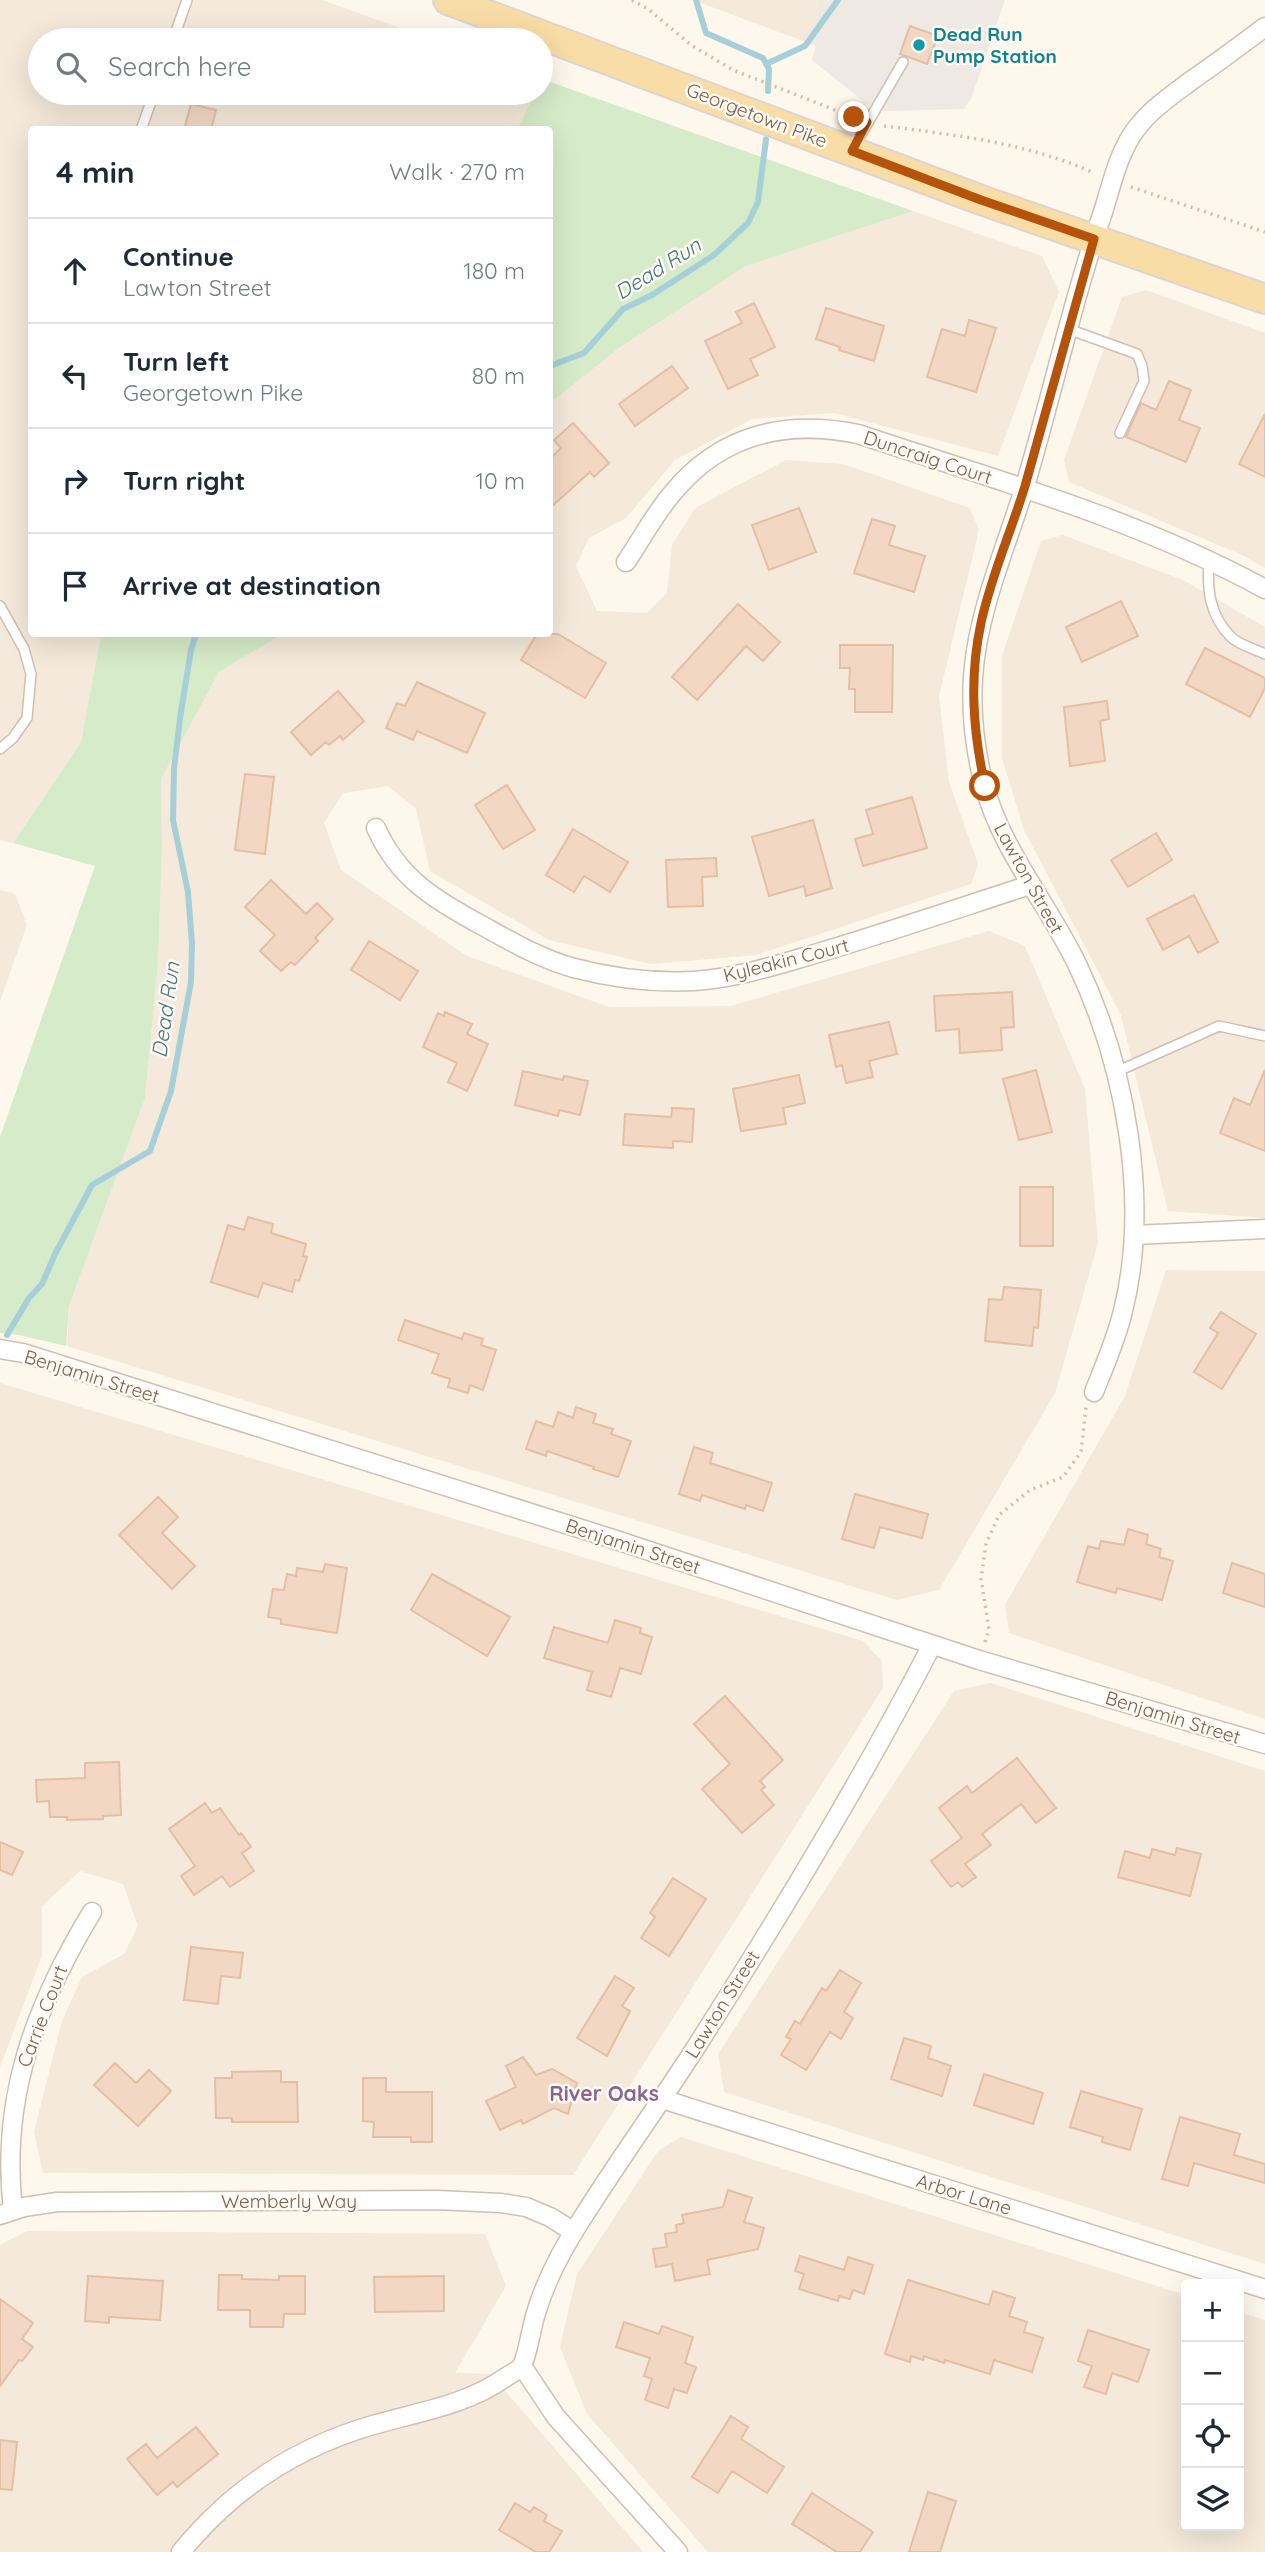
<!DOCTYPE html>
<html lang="en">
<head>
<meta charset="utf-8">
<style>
  :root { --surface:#fff; --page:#f2f2f3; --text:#1f2937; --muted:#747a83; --line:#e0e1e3 }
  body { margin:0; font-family:Quicksand,sans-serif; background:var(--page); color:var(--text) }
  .controls { position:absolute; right:21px; bottom:21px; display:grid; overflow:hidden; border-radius:7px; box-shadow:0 7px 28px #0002 }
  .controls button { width:63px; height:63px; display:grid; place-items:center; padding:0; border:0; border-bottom:2px solid var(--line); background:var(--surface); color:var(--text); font:35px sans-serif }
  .stop { position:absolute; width:21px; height:21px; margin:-16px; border:5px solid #b45309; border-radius:50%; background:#fff }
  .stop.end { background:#b45309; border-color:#fff; box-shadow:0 2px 7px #0008 }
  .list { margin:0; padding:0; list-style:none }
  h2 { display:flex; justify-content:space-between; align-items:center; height:91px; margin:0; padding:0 28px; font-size:30px }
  h2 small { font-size:23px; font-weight:400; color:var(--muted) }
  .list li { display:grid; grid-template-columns:46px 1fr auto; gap:21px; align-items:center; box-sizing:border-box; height:105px; padding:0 28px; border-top:2px solid var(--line) }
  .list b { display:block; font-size:26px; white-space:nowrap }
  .list p { margin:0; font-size:23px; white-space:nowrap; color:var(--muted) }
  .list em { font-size:23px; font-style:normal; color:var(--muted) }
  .icon { flex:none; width:38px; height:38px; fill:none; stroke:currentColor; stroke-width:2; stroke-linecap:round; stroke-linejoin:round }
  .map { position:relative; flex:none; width:1265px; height:2552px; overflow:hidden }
  .search { position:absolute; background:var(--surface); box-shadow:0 7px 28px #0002; left:28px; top:28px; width:525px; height:77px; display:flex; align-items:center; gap:18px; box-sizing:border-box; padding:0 24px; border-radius:38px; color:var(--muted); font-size:26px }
  .panel { position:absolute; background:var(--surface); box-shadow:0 7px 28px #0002; left:28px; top:126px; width:525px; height:511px; border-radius:7px }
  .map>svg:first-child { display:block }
  .residential { fill:#f4e9da }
  .industrial { fill:#efe9e4 }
  .green { fill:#d6ebc9 }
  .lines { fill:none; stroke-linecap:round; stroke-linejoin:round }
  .stream { stroke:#a6cfd9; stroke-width:6 }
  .building { fill:#f2d8c4; stroke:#e4bfa4; stroke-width:2 }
  .lane-casing { stroke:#d0bfb0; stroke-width:12 }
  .street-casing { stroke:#d0bfb0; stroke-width:21 }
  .primary-casing { stroke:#dcd5d1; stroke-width:32 }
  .path { stroke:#d8bba6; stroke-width:3.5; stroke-dasharray:2 5; stroke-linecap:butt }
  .lane { stroke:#fff; stroke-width:9 }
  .street { stroke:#fff; stroke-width:18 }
  .primary { stroke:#f9dda6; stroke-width:28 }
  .route { stroke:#b45309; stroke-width:9 }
  .culture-dot { fill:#0f9aa8; stroke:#fffaf3; stroke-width:2.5 }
  .labels { text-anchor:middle; stroke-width:5; stroke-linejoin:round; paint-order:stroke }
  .culture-label { font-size:19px; font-weight:bold; fill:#0d838f; stroke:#fffaf3; text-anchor:start }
  .street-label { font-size:19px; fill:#795f4e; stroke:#fffaf3 }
  .water-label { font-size:21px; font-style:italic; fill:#447784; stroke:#fffaf3 }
  .neighbourhood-label { font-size:21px; font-weight:bold; fill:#866694; stroke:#fffaf3 }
</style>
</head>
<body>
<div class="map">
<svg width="1265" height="2552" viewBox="0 0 1265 2552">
  <rect width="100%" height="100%" fill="#fdf7ec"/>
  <path class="residential" d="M0,0h322l112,40h-394v53h495l-18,36 -485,1v504h69l-20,108 -68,101 -13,-3z
    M693,0h125l-2,46z
    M913,211l129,45 17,36 -61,164 -164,-43 -82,6 -77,41 -49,58 -37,20 -13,28 21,45 50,2 20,-20 5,-48 23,-37 91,-48 57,4 127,44 9,22 -40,166 10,86 29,82 -7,20 -215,71 -105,9 -102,-24 -119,-69 -14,-62 -28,-23 -45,7 -19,30 17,47 126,86 142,51 122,-1 258,-75 36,15 60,143 13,154 -43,150 -116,197 -42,10 -830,-254 2,-40 76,-208 13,-133 4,-118 -1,-68 58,-107 64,-38h267v-231l1,-3 68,-52 127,-82z
    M1146,290l119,43v235l-23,-13 -173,-73 -5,-22 58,-163z
    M1063,535l120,45 82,47v591l-97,-7 -47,-196 -97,-185 -22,-72v-102l39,-115z
    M0,890l15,4 12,31 -27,76z
    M1166,1270l99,1v448l-256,-86 -4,-28 120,-209z
    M0,1383l863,258 19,20 1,27 -310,487 -530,-2 -9,-41 28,-111 20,-44 42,-23 14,-28 -15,-42 -43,-13 -38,35v49l-42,112z
    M991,1683l274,88v493l-541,-172 -6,-38 236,-363z
    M681,2137l505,158v231h53v-214l26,8v232h-557l-121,-138 -27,-67 17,-73 81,-123z
    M27,2231l458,3 21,52 -51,87 36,1 152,178h-643v-307z"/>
  <path class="industrial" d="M818,0h187l-34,99 -7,10 -81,2 -15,-6 -56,-45 4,-14z"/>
  <path class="green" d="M542,79l371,132 -167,55 -127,82 -69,55v-273l-33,-1 18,-36h6z
    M101,634h182l-64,38 -58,107 1,68 -4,118 -13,133 -76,208 -3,40 -47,-11 -19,-2v-196l95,-271 -82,-23 68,-101z"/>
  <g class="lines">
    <path class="stream" d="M696,0l10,33 57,25 6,11 -1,22
      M766,64l39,-18 33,-46
      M550,366l34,-13 39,-44 29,-14 62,-40 34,-32 10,-21 8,-63
      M7,1335l22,-37 13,-14 13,-30 37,-69 58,-34 21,-60 20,-109 1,-38 -4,-52 -15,-72 1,-51 6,-51 11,-68 5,-16"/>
  </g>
  <path class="building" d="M910,26l28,10 -11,28 -27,-10z
    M191,104l25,6 -5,20h-27z
    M754,303l21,44 -25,12 8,16 -30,14 -23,-48 37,-18 -6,-11z
    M826,308l58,18 -10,35 -35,-11 1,-3 -24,-8z
    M969,320l27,8 -20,64 -49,-15 15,-48 23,7z
    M672,366l16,22 -53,38 -16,-22z
    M1169,381l22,9 -12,30 21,8 -14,34 -60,-25 15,-34 15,7z
    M1265,414v63l-26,-13z
    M573,423l36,40 -15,14 -4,-5 -40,36v-49l11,-11 -7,-8z
    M799,508l17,44 -47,18 -17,-45z
    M872,519l23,7 -6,19 36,11 -11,36 -60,-19z
    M1121,601l17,35 -56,26 -16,-35z
    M738,604l42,38 -17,19 -17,-15 -49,54 -25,-23z
    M537,634h21l48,29 -21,35 -64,-38z
    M840,645h53l-1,67h-37v-23h-6l1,-21h-10z
    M1205,648l60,30v10l-15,29 -64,-33z
    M417,682l68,31 -18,40 -50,-22 -4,9 -27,-12 11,-25 8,3z
    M338,691l26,30 -21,19 -3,-4 -11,9 -3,-3 -15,13 -20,-23z
    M1107,701l2,18 -9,2 5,40 -35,5 -6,-59z
    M245,774l29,3 -9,77 -30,-4z
    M507,785l28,45 -32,19 -28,-44z
    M912,797l15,51 -64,18 -8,-27 18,-5 -7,-24z
    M813,820l19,68 -26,8 -2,-10 -35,10 -17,-59z
    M573,829l55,33 -18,30 -26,-16 -10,16 -28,-17z
    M1156,833l16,27 -44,27 -17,-27z
    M716,858l1,18 -15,1 1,29 -35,1 -2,-47z
    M271,880l35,34 11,-11 16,16 -18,19 3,3 -23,24 -4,-3 -10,9 -21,-20 15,-16 -30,-28z
    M1194,895l24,47 -20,11 -9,-17 -26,14 -16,-31z
    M369,941l49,30 -18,29 -49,-30z
    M1012,992l2,35 -13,1 1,22 -42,3 -1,-24 -23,2 -2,-35z
    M445,1012l27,12 -5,10 21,10 -21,47 -19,-9 9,-19 -34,-16 15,-34 6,3z
    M889,1022l8,32 -28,7 4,16 -27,6 -4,-18 -6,2 -7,-32z
    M1036,1070l16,62 -33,8 -16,-61z
    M1265,1070v81l-45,-18 14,-35 16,7z
    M523,1071l40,9 1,-4 24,5 -8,34 -21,-5 -1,6 -43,-11z
    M799,1075l6,28 -22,5 3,16 -45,7 -8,-42z
    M672,1108l22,1 -2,33 -19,-1v7l-50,-3 2,-31 46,3z
    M1020,1187h33v59h-33z
    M248,1217l25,7 -2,9 35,11 -3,12 4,1 -8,24 -4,-1 -3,12 -29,-9 -5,14 -47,-15 17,-57 16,5z
    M1004,1287l37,3 -3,38 -4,-1 -2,19 -47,-5 4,-42 13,1z
    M1221,1312l35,22 -34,55 -28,-17 24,-39 -8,-5z
    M405,1320l57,19 2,-6 19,6 -2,6 15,5 -13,40 -13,-5 -2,8 -20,-6 2,-8 -18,-6 7,-19 -41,-14z
    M576,1407l20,7 -3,9 20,6 -2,5 20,7 -13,36 -25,-8 1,-2 -47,-16 -1,5 -20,-7 10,-28 17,6 5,-15 15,6z
    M694,1447l19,6 -3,10 62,20 -9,28 -17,-6 -1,4 -43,-14 -2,6 -21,-7z
    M855,1494l73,20 -6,24 -42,-11 -6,21 -32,-9z
    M158,1497l20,20 -16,16 33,33 -23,23 -53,-54z
    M1128,1529l20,6 -2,9 15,5 -2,8 14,4 -11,39 -45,-12 -1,5 -39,-11 11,-36 11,3 2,-8 23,4z
    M1232,1563l33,11v33l-42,-14z
    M325,1564l22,4 -10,65 -56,-9v-5l-13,-2 5,-28 11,1 3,-16 9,2 1,-8 26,4z
    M432,1574l78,43 -23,39 -76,-46z
    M615,1620l26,8 -1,5 12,4 -11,37 -21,-6 -9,29 -24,-7 5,-18 -48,-14 10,-31 54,16z
    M725,1696l58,64 -23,21 5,6 -4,3 13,15 -32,28 -40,-44 28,-25 -36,-40z
    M1017,1758l39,50 -20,15 -15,-19 -39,30 9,11 -26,19 11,13 -14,10 -4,-5 -7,5 -20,-26 31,-23 -23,-30 28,-22 5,7z
    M119,1762l2,53 -18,1v3l-36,1v-3h-17l-1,-16 -12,1 -1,-22 49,-2v-15z
    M205,1803l7,10 8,-5 19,27 2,-2 10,14 -9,6 12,18 -24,16 -8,-11 -28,19 -13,-19 14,-10 -26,-37z
    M0,1842l23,10 -11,23 -12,-5z
    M1177,1848l24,6 -11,42 -72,-19 7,-26 25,7 2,-9 23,6z
    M673,1878l33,21 -37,57 -28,-18 14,-21 -5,-4z
    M191,1947l52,6 -3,25 -19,-2 -3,28 -34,-4z
    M840,1970l21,13 -17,29 9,6 -12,21 -11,-7 -24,38 -25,-15 10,-16 -5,-2 9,-16 5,3 22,-36 4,3z
    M615,1976l19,12 -12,18 8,5 -23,45 -30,-18z
    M904,2038l27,8 -3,12 23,8 -9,30 -51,-17z
    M523,2057l13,18 16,-6 25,14 -9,31 -14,-6 -31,16 -2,-4 -21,10 -14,-29 30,-14 -10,-21z
    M115,2063l21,20 13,-13 22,21 -33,35 -44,-41z
    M281,2071v11h16l1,40h-66v-4h-16l-1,-40h17v-6z
    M984,2074l59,19 -10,31 -59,-19z
    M363,2078h23v14h46v50h-21v-5h-38l1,-15 -11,-1z
    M1081,2091l61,18 -12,41 -28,-8 1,-5 -33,-10z
    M1180,2117l60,17 -6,21 31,9v19l-71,-20 -6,23 -26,-7z
    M728,2190l24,8 -8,24 20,6 -6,21 -51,11 3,14 -35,7 -3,-17 -16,3 -3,-18 14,-2 -2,-13 12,-2 -1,-7 8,-2 -2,-8 41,-8z
    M800,2256l44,14 4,-13 25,8 -9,29 -11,-4 -3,9 -11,-3 -1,5 -39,-12 5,-15 -9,-3z
    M219,2275h23v4l37,1v-4h26v38h-21l-1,13h-33v-17h-32z
    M88,2276l75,5 -3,39 -51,-3v6l-24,-2z
    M444,2276v35l-69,1 -1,-35z
    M908,2280l81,25 4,-14 22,7 -6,18 18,6 -3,10 19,6 -11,34 -38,-12 -4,14 -45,-14 -1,3 -20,-7 -1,4 -12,-4 -1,6 -25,-8z
    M0,2299l33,24 -11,16 11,8 -11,14 -3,-1 -19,26z
    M624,2322l35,12 3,-8 31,11 -8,26 11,4 -9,26 -13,-4 -6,19 -23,-8 7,-21 -8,-3 6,-18 -34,-11z
    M1088,2330l61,20 -11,32 -26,-9 -6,21 -22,-7 8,-21 -14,-5z
    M731,2416l17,11 -7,12 43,28 -17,26 -35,-22 -14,22 -26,-16z
    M196,2427l22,27 -41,33 -4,-5 -16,13 -30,-36 19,-15 11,14z
    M0,2440l17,2 -5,48 -12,-1z
    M928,2492l28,9 -16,51h-31z
    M812,2493l61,39 -13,20h-23l-45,-28z
    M515,2503l15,9 4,-5 13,8 -3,6 18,10 -13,21h-13l-37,-22z"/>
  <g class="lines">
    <g class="lane-casing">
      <path id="lane" d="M173,40l14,-40
        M141,130l13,-37
        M852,150l51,-88
        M1068,329l69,25 5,12 2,15 -24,52
        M1209,560c-2,29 0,55 22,77 8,8 24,12 34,17
        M0,606l24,43 7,25 -4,44 -14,20 -13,11
        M1116,1072l103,-46 46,10"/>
    </g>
    <g class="street-casing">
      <path id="street" d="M626,562c15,-22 28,-47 45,-67 48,-60 114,-76 187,-61 138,46 279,85 407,155
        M376,828c23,51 59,72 107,98 29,16 58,33 91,42 38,10 80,15 120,13 43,-3 83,-16 124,-28 71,-21 141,-45 212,-68
        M1134,1235l131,-6
        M0,1349l23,4 587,185 369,122 286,84
        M1094,1392c10,-25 21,-50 28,-77 29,-112 4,-248 -45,-351 -29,-60 -75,-113 -93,-179 -11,-43 -15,-90 -8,-134 9,-57 32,-110 49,-165 27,-91 47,-184 78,-274 9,-28 15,-59 33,-83 15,-20 36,-34 56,-49 25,-17 49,-35 73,-53
        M662,2099l603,190
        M13,2210c-13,-111 22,-204 79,-298
        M0,2215l24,-8 33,-5 380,-2 64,3 25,4 24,10 24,15
        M522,2366l34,51 122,135
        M181,2552c50,-62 116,-105 192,-127 45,-13 94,-20 133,-48 4,-3 12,-6 15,-10 6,-8 11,-43 15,-54 10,-34 29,-69 49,-99 36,-57 76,-112 113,-170 83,-130 163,-262 234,-399"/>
    </g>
    <g class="primary-casing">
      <path id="primary" d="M448,0l533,200 284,99"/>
    </g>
    <path class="path" d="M632,0l16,9 43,36 42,25 120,47
      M884,126c72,9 144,17 210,47
      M1131,187l134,45
      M985,1642l4,-13 -8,-50 5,-35 13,-29 31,-25 33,-13 18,-25 5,-45"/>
    <use href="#lane" class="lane"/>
    <use href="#street" class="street"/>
    <use href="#primary" class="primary"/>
  </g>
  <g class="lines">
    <path class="route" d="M854,117l13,5 -15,29 129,49 113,39c-23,82 -46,165 -69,247 -14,46 -34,90 -44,137 -12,55 -8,108 4,163"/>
  </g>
  <circle class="culture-dot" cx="919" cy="45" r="7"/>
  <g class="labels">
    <g class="culture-label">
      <text x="933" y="41">Dead Run<tspan x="933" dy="22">Pump Station</tspan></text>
    </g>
    <g class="street-label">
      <text transform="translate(757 115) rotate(21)" y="7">Georgetown Pike</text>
      <text transform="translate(928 457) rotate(18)" y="7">Duncraig Court</text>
      <text transform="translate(1029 878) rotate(61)" y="7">Lawton Street</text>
      <text transform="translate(786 960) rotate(-14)" y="7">Kyleakin Court</text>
      <text transform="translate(92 1376) rotate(17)" y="7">Benjamin Street</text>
      <text transform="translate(633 1546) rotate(18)" y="7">Benjamin Street</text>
      <text transform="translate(1173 1717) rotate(17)" y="7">Benjamin Street</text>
      <text transform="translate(722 2004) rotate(-58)" y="7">Lawton Street</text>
      <text transform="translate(42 2016) rotate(-69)" y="7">Carrie Court</text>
      <text transform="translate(964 2194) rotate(17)" y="7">Arbor Lane</text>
      <text x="289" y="2208">Wemberly Way</text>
    </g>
    <g class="water-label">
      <text transform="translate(658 269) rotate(-32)" y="7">Dead Run</text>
      <text transform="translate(166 1010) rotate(-82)" y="7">Dead Run</text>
    </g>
    <g class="neighbourhood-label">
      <text x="604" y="2101">River Oaks</text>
    </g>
  </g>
</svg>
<div class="controls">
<button>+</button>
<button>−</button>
<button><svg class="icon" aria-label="locate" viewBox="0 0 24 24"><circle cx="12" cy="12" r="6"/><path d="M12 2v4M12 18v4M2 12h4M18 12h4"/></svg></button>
<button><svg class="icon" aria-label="layers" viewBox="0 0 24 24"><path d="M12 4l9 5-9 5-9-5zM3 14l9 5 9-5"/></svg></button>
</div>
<div class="stop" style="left:985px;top:786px"></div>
<div class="stop end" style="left:854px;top:117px"></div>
<div class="search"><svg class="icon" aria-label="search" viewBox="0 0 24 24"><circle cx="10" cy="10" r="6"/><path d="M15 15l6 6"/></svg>Search here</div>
<section class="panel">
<h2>4 min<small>Walk · 270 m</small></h2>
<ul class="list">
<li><svg class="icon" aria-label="ahead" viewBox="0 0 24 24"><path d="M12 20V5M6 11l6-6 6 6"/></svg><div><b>Continue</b><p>Lawton Street</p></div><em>180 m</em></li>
<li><svg class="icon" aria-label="left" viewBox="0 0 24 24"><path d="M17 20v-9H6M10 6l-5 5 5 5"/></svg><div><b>Turn left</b><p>Georgetown Pike</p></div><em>80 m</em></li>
<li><svg class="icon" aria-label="right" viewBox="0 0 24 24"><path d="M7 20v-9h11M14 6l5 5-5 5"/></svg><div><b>Turn right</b></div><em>10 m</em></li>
<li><svg class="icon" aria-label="arrive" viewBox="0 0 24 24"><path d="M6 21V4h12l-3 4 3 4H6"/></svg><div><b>Arrive at destination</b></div></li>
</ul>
</section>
</div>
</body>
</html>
